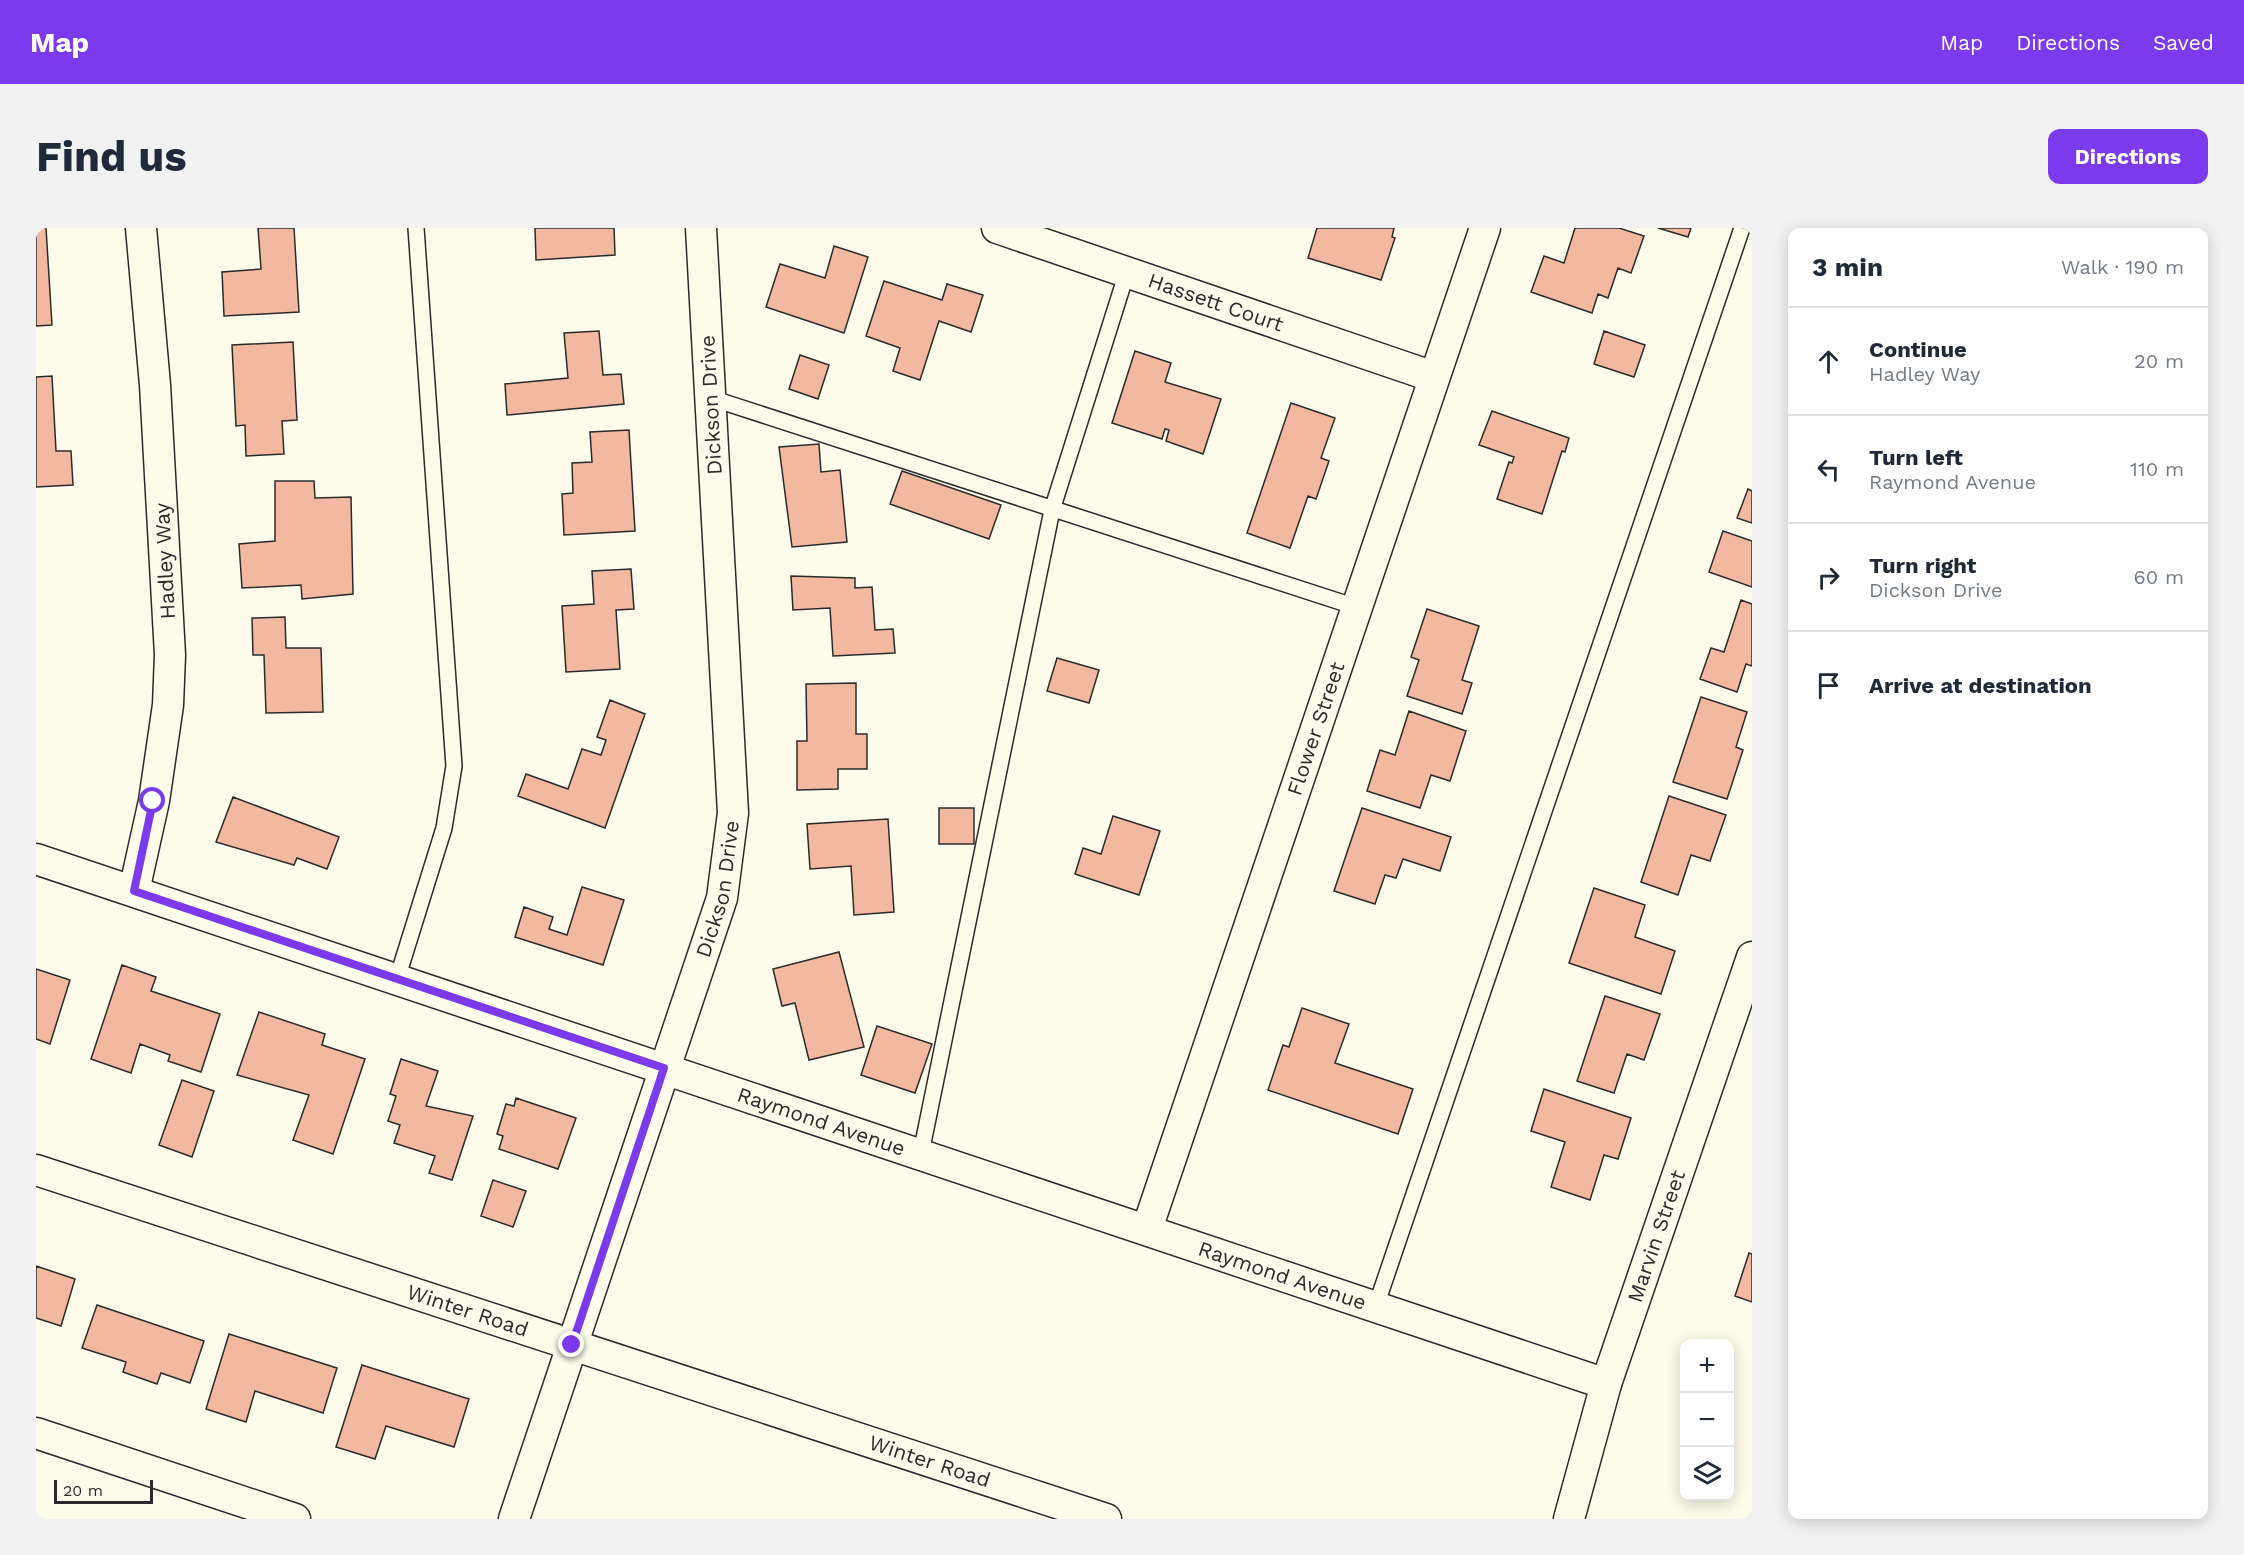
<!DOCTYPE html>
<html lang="en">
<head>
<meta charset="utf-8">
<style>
  :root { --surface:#fff; --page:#f2f2f3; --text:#1f2937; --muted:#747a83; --line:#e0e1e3; --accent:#7c3aed }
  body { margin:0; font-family:"Work Sans",sans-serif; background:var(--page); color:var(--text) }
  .controls { position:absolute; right:18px; bottom:18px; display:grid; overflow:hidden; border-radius:12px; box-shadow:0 3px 15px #0003 }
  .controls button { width:54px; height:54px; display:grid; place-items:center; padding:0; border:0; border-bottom:2px solid var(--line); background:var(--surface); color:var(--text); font:30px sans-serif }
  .scale { position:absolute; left:18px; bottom:15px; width:99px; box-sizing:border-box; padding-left:6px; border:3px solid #2b2b2b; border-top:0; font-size:16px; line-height:21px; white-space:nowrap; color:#2b2b2b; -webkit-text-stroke:4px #fdfbea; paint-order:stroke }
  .stop { position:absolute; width:18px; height:18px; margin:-14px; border:4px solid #7c3aed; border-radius:50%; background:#fff }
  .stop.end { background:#7c3aed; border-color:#fff; box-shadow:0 2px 6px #0008 }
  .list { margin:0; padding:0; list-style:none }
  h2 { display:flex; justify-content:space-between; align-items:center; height:78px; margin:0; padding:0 24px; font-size:26px }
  h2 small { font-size:20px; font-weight:400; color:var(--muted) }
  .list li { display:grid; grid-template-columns:39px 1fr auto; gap:18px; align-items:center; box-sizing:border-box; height:108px; padding:0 24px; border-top:2px solid var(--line) }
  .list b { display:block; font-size:22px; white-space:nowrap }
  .list p { margin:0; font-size:20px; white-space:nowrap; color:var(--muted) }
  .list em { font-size:20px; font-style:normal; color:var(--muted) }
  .icon { flex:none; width:33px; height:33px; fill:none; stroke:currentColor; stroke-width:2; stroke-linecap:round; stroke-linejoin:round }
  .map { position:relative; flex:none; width:1716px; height:1291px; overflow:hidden; border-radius:12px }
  header { display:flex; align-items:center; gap:36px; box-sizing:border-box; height:84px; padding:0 30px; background:var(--accent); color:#fff }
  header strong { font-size:28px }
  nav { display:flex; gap:33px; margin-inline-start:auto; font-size:21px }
  .intro { display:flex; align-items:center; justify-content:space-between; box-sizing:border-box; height:144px; padding:0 36px }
  h1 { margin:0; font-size:42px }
  .button { padding:15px 27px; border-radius:12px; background:var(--accent); color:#fff; font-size:21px; font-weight:700 }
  main { display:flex; gap:36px; padding:0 36px }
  aside { flex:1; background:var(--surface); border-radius:12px; box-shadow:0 3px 15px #0003 }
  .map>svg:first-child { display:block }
  .building { fill:#f2b8a0; stroke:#2b2b2b; stroke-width:1.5 }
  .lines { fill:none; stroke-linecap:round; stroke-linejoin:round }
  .service-casing { stroke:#2b2b2b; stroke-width:18 }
  .minor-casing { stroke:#2b2b2b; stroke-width:33 }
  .service { stroke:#fdfbea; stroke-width:15 }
  .minor { stroke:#fdfbea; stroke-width:30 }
  .route { stroke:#7c3aed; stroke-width:8 }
  .labels { text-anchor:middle; stroke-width:4.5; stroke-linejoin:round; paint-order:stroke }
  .street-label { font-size:21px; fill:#2b2b2b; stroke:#fdfbea }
</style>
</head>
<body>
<header>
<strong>Map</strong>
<nav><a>Map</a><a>Directions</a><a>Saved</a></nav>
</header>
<div class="intro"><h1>Find us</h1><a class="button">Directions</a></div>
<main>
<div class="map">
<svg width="1716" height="1291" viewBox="0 0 1716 1291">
  <rect width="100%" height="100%" fill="#fdfbea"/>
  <path class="building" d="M0,0h10l6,97 -16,1z
    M222,0h36l5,84 -75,4 -2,-44 39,-3z
    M499,0h79l1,27 -79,5z
    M1281,0h77l-2,9 3,1 -14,42 -73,-22z
    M1539,0h44l25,8 -13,37 -13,-5 -10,30 -10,-4 -6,19 -61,-21 13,-36 20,7z
    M1622,0h33l-3,9z
    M798,18l34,11 -24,76 -78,-26 14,-43 45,14z
    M848,53l58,19 5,-16 36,11 -12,37 -32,-11 -19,59 -27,-9 7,-23 -34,-12z
    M563,103l4,44 18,-1 3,30 -117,11 -2,-31 63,-6 -4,-45z
    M1568,103l41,14 -11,32 -40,-13z
    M257,114l4,78 -15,1 2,33 -38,2 -1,-31 -9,1 -4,-81z
    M1099,123l36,12 -6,19 56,17 -18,55 -37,-13 3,-11 -4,-1 -3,10 -50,-16z
    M764,127l29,10 -11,34 -29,-10z
    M16,148l4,75h15l2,34 -37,2v-110z
    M1255,175l44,15 -14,40 8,3 -13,38 -8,-3 -18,52 -43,-15z
    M1456,183l77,27 -4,14 -3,-1 -20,63 -45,-15 12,-37 3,1 2,-6 -35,-12z
    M593,202l6,101 -71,4 -2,-41 11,-1 -1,-30 20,-1 -2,-30z
    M783,216l2,28 19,-2 7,72 -55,5 -13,-100z
    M866,243l99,34 -12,34 -99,-35z
    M239,253h39l1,17 36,-1 2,97 -51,5 -1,-14 -59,3 -3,-44 36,-3z
    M1712,261l4,2v32l-15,-5z
    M1687,303l29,10v46l-43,-15z
    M595,341l3,40 -18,1 4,59 -54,3 -4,-66 32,-2 -2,-33z
    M755,348l64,2v10l17,-1 3,43 18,-1 2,24 -62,3 -3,-48 -37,2z
    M1705,372l11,4v62l-6,-2 -9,28 -37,-13 11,-31 13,4z
    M1391,381l52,17 -17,54 10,3 -10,31 -55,-18 12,-36 -8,-3z
    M249,389l1,31h35l2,64 -57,1 -2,-58h-11l-1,-37z
    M1021,430l42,12 -10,33 -42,-12z
    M820,455v51h11v35h-29v20l-41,1v-49h10l-1,-57z
    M1665,469l46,15 -11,35 7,3 -16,49 -54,-17z
    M574,472l35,14 -40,114 -87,-32 8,-22 42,15 14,-40 19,6 5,-15 -9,-3z
    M1373,483l57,20 -16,50 -19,-6 -11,33 -53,-17 13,-41 15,5z
    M1633,568l57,19 -16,46 -19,-6 -13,40 -37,-13z
    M197,569l106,40 -12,32 -30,-11 -3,7 -78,-23z
    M903,580h35v36h-35z
    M1326,580l89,29 -11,34 -37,-12 -7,19 -11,-3 -10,29 -41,-13z
    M1077,588l47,15 -21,64 -64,-21 8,-26 18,6z
    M852,591l6,93 -40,3 -3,-49 -41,3 -3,-45z
    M546,659l42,13 -21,65 -88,-28 9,-30 29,10 -4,12 18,6z
    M1558,660l51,17 -10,32 40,14 -14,43 -92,-31z
    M803,724l25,95 -55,13 -14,-57 -13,3 -9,-37z
    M86,737l34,12 -5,14 69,23 -19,58 -33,-11 2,-6 -30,-11 -9,29 -40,-14z
    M0,741l34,11 -20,64 -14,-5z
    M1569,768l55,18 -16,46 -17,-6 -13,39 -37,-12z
    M1266,780l47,16 -14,39 78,26 -15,45 -130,-44 15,-45 6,2z
    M223,784l66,22 -3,11 43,14 -32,95 -40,-14 16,-45 -72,-20z
    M841,798l55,18 -17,49 -54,-18z
    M365,831l37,12 -12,35 47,10 -21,64 -23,-7 6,-17 -41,-13 6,-18 -12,-4 8,-25 -6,-2z
    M146,852l32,11 -22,66 -33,-12z
    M1508,861l87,29 -13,41 -14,-4 -14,45 -39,-13 14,-45 -34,-11z
    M480,870l60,20 -18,51 -59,-20 4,-13 -6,-2 9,-30 8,2z
    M457,952l33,11 -13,36 -32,-11z
    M1713,1025l3,1v48l-17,-6z
    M0,1038l39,13 -14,47 -25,-8z
    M61,1077l107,36 -14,42 -29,-10 -4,11 -34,-12 3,-10 -44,-14z
    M193,1106l108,34 -14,45 -68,-22 -9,31 -40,-13z
    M326,1137l107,34 -15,48 -68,-21 -11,33 -39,-12z"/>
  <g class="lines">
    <g class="service-casing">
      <path id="service" d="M675,170l645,209
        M361,751l47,-151 10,-62 -38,-538
        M885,925l131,-643 75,-238
        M1340,1078l366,-1078"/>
    </g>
    <g class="minor-casing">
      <g id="minor">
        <path id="s1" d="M961,0l437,149"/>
        <path id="s2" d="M0,631l1570,525"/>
        <path d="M98,663l20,-90 14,-96 2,-50 -15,-270 -14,-157"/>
        <path id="s3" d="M0,942l1070,349"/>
        <path id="s4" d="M1111,1001l338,-1001"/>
        <path d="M0,1205l259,86"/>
        <path id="s5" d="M478,1291l208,-621 11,-85 -32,-585"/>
        <path id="s6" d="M1533,1291l37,-135 146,-427"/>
      </g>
    </g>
    <use href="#service" class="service"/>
    <use href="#minor" class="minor"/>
  </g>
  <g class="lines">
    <path class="route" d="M117,573l-19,90 530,177 -92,277"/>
  </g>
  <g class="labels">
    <g class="street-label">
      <text dy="7" stroke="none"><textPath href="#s1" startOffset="231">Hassett Court</textPath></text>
      <text transform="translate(675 177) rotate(-93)" y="7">Dickson Drive</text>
      <text transform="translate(129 333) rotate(-93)" y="7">Hadley Way</text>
      <text dy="7" stroke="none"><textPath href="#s4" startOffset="528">Flower Street</textPath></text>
      <text dy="7" stroke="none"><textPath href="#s5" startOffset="663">Dickson Drive</textPath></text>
      <text dy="7" stroke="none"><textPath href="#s2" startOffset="828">Raymond Avenue</textPath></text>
      <text dy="7" stroke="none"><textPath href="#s6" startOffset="296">Marvin Street</textPath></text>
      <text dy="7" stroke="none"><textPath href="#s2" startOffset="1314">Raymond Avenue</textPath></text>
      <text dy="7" stroke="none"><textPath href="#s3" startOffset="454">Winter Road</textPath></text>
      <text dy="7" stroke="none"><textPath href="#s3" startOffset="940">Winter Road</textPath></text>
    </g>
  </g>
</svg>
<div class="controls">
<button>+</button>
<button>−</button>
<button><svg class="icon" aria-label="layers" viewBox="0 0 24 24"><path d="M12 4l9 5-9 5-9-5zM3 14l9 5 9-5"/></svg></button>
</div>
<div class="scale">20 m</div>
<div class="stop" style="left:117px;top:573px"></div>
<div class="stop end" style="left:536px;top:1117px"></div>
</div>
<aside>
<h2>3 min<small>Walk · 190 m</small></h2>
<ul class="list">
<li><svg class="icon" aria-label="ahead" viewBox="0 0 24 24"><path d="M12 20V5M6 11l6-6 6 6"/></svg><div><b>Continue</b><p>Hadley Way</p></div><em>20 m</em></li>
<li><svg class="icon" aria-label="left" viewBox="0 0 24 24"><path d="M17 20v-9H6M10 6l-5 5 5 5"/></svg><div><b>Turn left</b><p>Raymond Avenue</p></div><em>110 m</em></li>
<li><svg class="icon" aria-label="right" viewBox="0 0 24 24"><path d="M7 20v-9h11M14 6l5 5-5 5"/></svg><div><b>Turn right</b><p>Dickson Drive</p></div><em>60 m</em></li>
<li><svg class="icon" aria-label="arrive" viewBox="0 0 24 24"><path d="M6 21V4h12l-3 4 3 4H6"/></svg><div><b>Arrive at destination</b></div></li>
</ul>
</aside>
</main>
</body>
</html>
